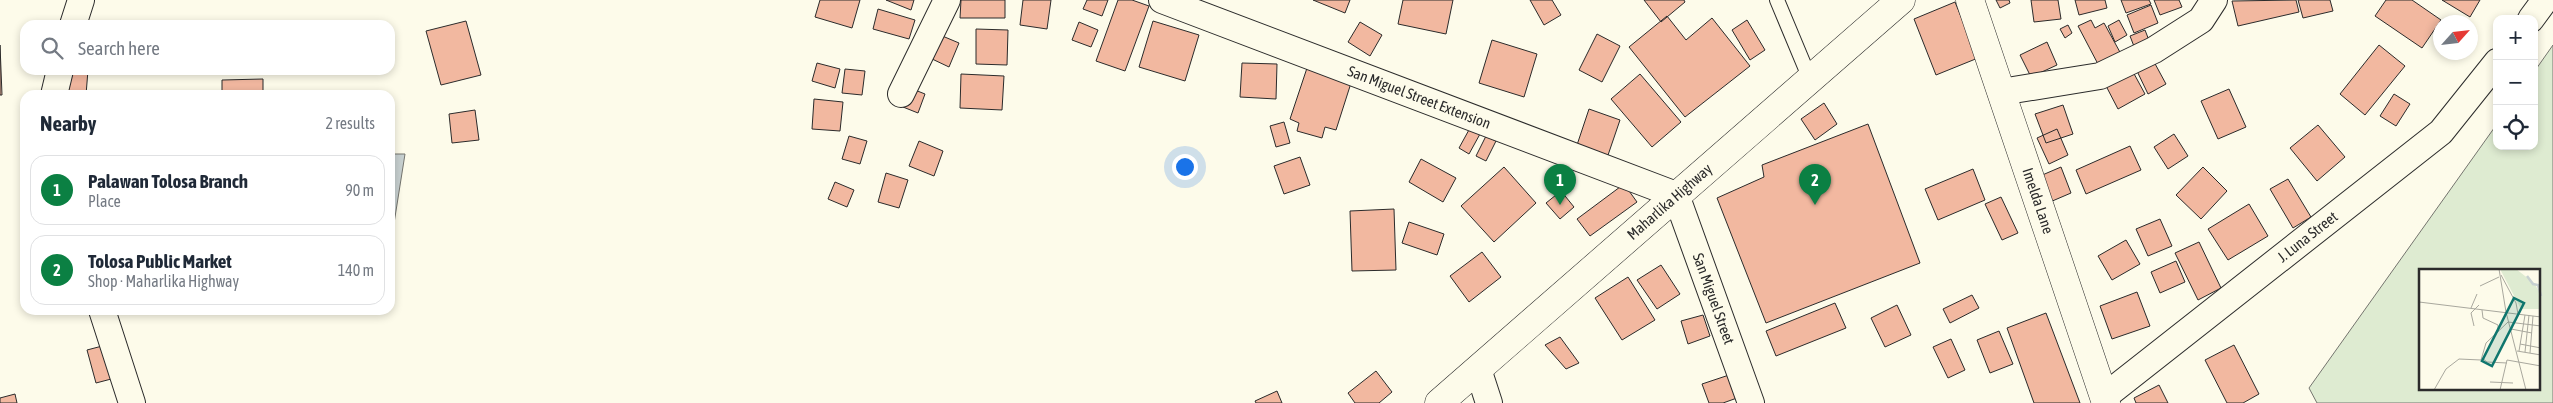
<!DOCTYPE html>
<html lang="en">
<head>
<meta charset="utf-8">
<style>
  :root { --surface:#fff; --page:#f6f6f7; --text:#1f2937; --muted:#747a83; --line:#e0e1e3; --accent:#0b8043 }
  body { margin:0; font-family:"Asap Condensed",sans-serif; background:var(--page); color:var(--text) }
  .controls { position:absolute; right:15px; top:15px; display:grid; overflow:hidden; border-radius:10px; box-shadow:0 2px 8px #0003 }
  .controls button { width:45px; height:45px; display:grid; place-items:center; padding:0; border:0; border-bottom:1px solid var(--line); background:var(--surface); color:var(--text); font:25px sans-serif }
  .compass { position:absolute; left:2433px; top:15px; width:45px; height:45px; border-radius:50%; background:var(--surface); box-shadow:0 2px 8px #0003; rotate:63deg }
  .you { position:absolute; left:1184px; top:166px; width:18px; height:18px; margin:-12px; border:4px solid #fff; border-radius:50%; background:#1a73e8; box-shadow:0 0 0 8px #1a73e833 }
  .badge { display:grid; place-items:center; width:32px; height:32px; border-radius:50%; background:var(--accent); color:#fff; font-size:16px; font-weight:700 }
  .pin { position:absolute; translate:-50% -41px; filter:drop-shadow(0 1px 2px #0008) }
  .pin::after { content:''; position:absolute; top:26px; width:18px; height:15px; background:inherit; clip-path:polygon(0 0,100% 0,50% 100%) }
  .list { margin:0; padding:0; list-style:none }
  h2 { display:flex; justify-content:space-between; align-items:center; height:65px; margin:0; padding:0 20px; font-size:21px }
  h2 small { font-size:16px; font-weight:400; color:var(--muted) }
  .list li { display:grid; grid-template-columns:32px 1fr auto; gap:15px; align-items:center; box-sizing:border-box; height:70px; margin:0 10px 10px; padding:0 10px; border:1px solid var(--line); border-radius:15px }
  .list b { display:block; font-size:19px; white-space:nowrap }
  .list p { margin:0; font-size:16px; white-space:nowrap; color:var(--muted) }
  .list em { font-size:16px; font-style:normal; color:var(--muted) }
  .icon { flex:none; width:28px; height:28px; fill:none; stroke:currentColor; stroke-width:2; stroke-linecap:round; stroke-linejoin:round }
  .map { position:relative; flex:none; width:2553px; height:403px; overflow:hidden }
  .search { position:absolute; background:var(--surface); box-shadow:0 2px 8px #0003; left:20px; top:20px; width:375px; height:55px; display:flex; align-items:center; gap:12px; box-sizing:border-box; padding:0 18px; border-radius:15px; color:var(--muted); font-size:19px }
  .panel { position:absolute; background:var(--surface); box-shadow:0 2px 8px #0003; left:20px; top:90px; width:375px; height:225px; border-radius:15px }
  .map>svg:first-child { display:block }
  .green { fill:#deebd1; stroke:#74746e; fill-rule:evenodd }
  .water { fill:#c7d0d0; stroke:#74746e }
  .building { fill:#f2b8a0; stroke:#2b2b2b }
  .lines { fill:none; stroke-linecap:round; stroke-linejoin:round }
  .lane-casing { stroke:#2b2b2b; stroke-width:16 }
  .street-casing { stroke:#2b2b2b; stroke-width:28 }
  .secondary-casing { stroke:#2b2b2b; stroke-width:29 }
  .highway-casing { stroke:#2b2b2b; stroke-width:29 }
  .lane { stroke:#fdfbea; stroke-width:14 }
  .street { stroke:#fdfbea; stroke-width:26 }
  .secondary { stroke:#fdfbea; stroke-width:28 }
  .highway { stroke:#fdfbea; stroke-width:28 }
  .labels { text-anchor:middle; stroke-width:4; stroke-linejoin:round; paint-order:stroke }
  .street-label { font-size:15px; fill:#2b2b2b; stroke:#fdfbea }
  .inset-river { fill:none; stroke:#c7d0d0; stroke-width:2.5 }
  .inset-road { fill:none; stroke:#a9a89e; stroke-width:1 }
  .view { fill:#0f766e; fill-opacity:0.15; stroke:#0f766e; stroke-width:2.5 }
  .inset-edge { fill:none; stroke:#2b2b2b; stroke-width:2.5 }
</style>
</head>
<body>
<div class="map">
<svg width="2553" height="403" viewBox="0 0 2553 403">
  <rect width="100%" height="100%" fill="#fdfbea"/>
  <path class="green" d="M2553,45v358h-236l-8,-15 188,-264v22h37v-74zM2420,270h119v119h-119z"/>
  <path class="water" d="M390,154h15l-13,82h-2z"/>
  <path class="building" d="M820,0h40l-8,28 -37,-11z
    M886,0h28l-3,10z
    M961,0h44v18h-45z
    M1023,0h28l-4,29 -27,-4z
    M1087,0h21l-6,16 -19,-7z
    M1118,0h14l17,6 -24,65 -29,-10z
    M1313,0h37l-5,13z
    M1403,0h50l-7,34 -48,-10z
    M1530,0h22l9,15 -17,10z
    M1644,0h40l1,2 -24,20z
    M1996,0h13l1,3 -10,5z
    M2031,0h27l3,19 -27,3z
    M2075,0h30l2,8 -28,7z
    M2121,0h28l2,4 -25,9z
    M2154,0h25l3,7 -22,8z
    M2296,0l3,12 -61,14 -6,-25z
    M2298,0h32l3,11 -30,7z
    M2386,0h26l29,20 -19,28 -47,-32z
    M2442,0h38l-10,17z
    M1955,2l23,56 -42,17 -22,-56z
    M2151,5l7,18 -24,10 -7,-18z
    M878,9l37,11 -6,19 -36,-10z
    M1667,16l19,24 26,-22 38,48 -65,51 -56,-70z
    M1747,20l18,30 -15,10 -18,-30z
    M2091,20l4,8 9,-5 17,31 -22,12 -21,-40z
    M2119,20l8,15 -12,7 -7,-16z
    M466,21l15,54 -40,10 -15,-54z
    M1153,21l46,14 -14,46 -46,-14z
    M1079,22l19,8 -7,17 -19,-7z
    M1360,22l22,13 -12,21 -22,-14z
    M2068,25l4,8 -7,5 -5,-9z
    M976,29l32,1 -1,35 -31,-1z
    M2145,30l5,13 -15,6 -5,-13z
    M1597,34l23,12 -18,36 -23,-12z
    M940,35l19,8 -10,24 -19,-9z
    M1492,40l45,14 -13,43 -45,-14z
    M2047,42l10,23 -26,12 -11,-22z
    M0,45l2,50h-2z
    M2379,45l26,21 -40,49 -25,-21z
    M2153,60l13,24 -18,10 -12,-25z
    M817,63l23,6 -5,19 -23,-7z
    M1242,63l35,1 -1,35 -36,-2z
    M1308,65l43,18 -15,47 -11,-3 -3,11 -25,-7 2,-8 -9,-4z
    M845,69l20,2 -3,24 -20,-2z
    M66,70h22l-2,25h-21z
    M2132,70l13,24 -27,15 -13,-25z
    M961,74l43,2 -2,34 -42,-2z
    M1640,74l41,48 -29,25 -41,-48z
    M263,79v16h-41v-15z
    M910,88l15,6 -7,19 -15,-6z
    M2229,89l17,38 -28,12 -17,-38z
    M2394,94l16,10 -14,22 -16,-10z
    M814,99l29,3 -3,29 -28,-2z
    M1824,103l13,21 -22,16 -14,-21z
    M2063,105l10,29 -27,9 -11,-29z
    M1589,109l31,11 -14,41 -31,-10z
    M475,110l4,30 -27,3 -3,-29z
    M1284,122l6,21 -14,4 -6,-21z
    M1868,124l52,139 -154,60 -49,-125 47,-21 -2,-12z
    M2318,125l27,32 -28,24 -27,-33z
    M1470,128l10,6 -11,20 -10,-6z
    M2057,129l11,26 -19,9 -12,-26z
    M2174,134l14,22 -20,13 -14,-22z
    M849,136l18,5 -7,23 -18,-5z
    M1486,136l10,5 -10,20 -10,-5z
    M919,141l24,10 -9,25 -25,-10z
    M2130,146l11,24 -55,24 -10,-24z
    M1300,157l10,28 -26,9 -10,-28z
    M1421,159l35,19 -13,24 -34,-20z
    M1504,167l32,36 -42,39 -33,-36z
    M2061,167l10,26 -21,9 -10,-26z
    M2203,167l24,24 -26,28 -25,-24z
    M1973,169l12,31 -47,20 -13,-31z
    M886,173l22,7 -9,28 -21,-6z
    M2288,179l23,38 -18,11 -23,-39z
    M835,182l19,8 -7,17 -19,-8z
    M1624,184l13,18 -47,34 -13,-17z
    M1561,191l13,16 -14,12 -14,-16z
    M2001,197l17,36 -16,7 -17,-36z
    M2249,204l19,32 -40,24 -20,-31z
    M1394,209l2,61 -44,1 -2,-60z
    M2160,219l12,27 -24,10 -12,-27z
    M1409,222l35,12 -7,21 -35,-12z
    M2126,240l14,24 -28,16 -14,-24z
    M2199,242l22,46 -23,12 -23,-47z
    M1482,252l19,25 -32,25 -19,-26z
    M2176,261l9,21 -25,11 -9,-21z
    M1661,265l19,29 -23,15 -20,-29z
    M1628,277l27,43 -33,20 -27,-42z
    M2137,292l13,34 -38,13 -12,-33z
    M1972,295l7,13 -29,15 -7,-14z
    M1835,303l11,25 -70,28 -10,-25z
    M1897,305l14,30 -26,12 -14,-29z
    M2046,313l34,90h-46l-27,-75z
    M1703,315l7,21 -22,8 -7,-23z
    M1999,331l14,33 -23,9 -13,-33z
    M1560,337l19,26 -13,6 -21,-24z
    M1951,339l14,31 -17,8 -15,-31z
    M106,345l9,33 -19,5 -9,-33z
    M2234,345l25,49 -16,9h-16l-22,-43z
    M1376,371l16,21 -13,11h-24l-7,-10z
    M1729,375l8,23 -14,5h-14l-7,-19z
    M2159,385l9,18h-32l-2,-5z
    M1277,391l5,12h-26l-1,-2z
    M15,394l2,9h-17v-5z"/>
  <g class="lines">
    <g class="lane-casing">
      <path id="lane" d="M1777,0l33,79"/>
    </g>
    <g class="street-casing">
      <g id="street">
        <path id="s1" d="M1162,0l514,195 75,208"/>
        <path d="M2531,19l14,-19"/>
        <path d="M73,25l8,-25"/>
        <path d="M2001,92l99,-16 54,-26 47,-30 13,-20"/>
        <path d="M901,94l46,-94"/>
        <path d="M54,95l6,-25"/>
        <path d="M102,310l30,93"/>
        <path d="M1478,369l11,34"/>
        <path id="s2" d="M2104,397l337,-265 56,-70"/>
      </g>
    </g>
    <g class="secondary-casing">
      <g id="secondary">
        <path id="s3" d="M1970,0l136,403"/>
      </g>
    </g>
    <g class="highway-casing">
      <g id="highway">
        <path id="s4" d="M1439,403l462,-403"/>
      </g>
    </g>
    <use href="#lane" class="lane"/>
    <use href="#street" class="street"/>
    <use href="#secondary" class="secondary"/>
    <use href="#highway" class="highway"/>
  </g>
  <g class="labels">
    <g class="street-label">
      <text dy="5" stroke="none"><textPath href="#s1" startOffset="275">San Miguel Street Extension</textPath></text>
      <text dy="5" stroke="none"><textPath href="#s4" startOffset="306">Maharlika Highway</textPath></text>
      <text dy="5" stroke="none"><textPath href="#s3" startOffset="212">Imelda Lane</textPath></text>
      <text dy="5" stroke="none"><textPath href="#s2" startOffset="259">J. Luna Street</textPath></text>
      <text dy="5" stroke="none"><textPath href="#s1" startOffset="660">San Miguel Street</textPath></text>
    </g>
  </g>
  <g transform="translate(2419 269)">
    <rect width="121" height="121" fill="#fdfbea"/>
    <path d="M81,0h16l18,14 6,10v16h-19z" fill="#deebd1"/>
    <path class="inset-river" d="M108,7l6,8 5,1 3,11"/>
    <path class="inset-road" d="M80,0l7,43 20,78M82,6l15,28 2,11M61,17l19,-9M0,33l122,15M52,39l6,-14M63,41l1,8 15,7v7M55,57l-3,-13 8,-8M92,60l21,4M101,75l21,4M98,82l24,4M100,82l6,-36M106,83l4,-37M111,84l3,-37M63,89l5,4 20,1M71,113l23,1M15,121l12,-21 13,-10 22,1 5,-17 22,-21 33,4M81,121l7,-30 34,6"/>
    <path class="view" d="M95,29l10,5 -32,63 -10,-5z"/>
    <rect width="121" height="121" class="inset-edge"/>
  </g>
</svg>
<div class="controls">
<button>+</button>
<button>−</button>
<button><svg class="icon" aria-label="locate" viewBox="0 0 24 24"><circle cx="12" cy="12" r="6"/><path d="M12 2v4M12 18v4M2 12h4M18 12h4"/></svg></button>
</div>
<svg class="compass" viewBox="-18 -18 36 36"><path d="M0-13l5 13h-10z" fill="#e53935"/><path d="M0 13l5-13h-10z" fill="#747a83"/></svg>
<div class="you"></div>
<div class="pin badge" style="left:1560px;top:205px">1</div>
<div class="pin badge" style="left:1815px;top:205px">2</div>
<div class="search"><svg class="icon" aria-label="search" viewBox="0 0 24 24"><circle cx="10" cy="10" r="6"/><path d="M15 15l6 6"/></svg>Search here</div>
<section class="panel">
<h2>Nearby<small>2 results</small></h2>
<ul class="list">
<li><span class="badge">1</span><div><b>Palawan Tolosa Branch</b><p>Place</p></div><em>90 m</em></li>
<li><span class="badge">2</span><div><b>Tolosa Public Market</b><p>Shop · Maharlika Highway</p></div><em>140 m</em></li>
</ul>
</section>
</div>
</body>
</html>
